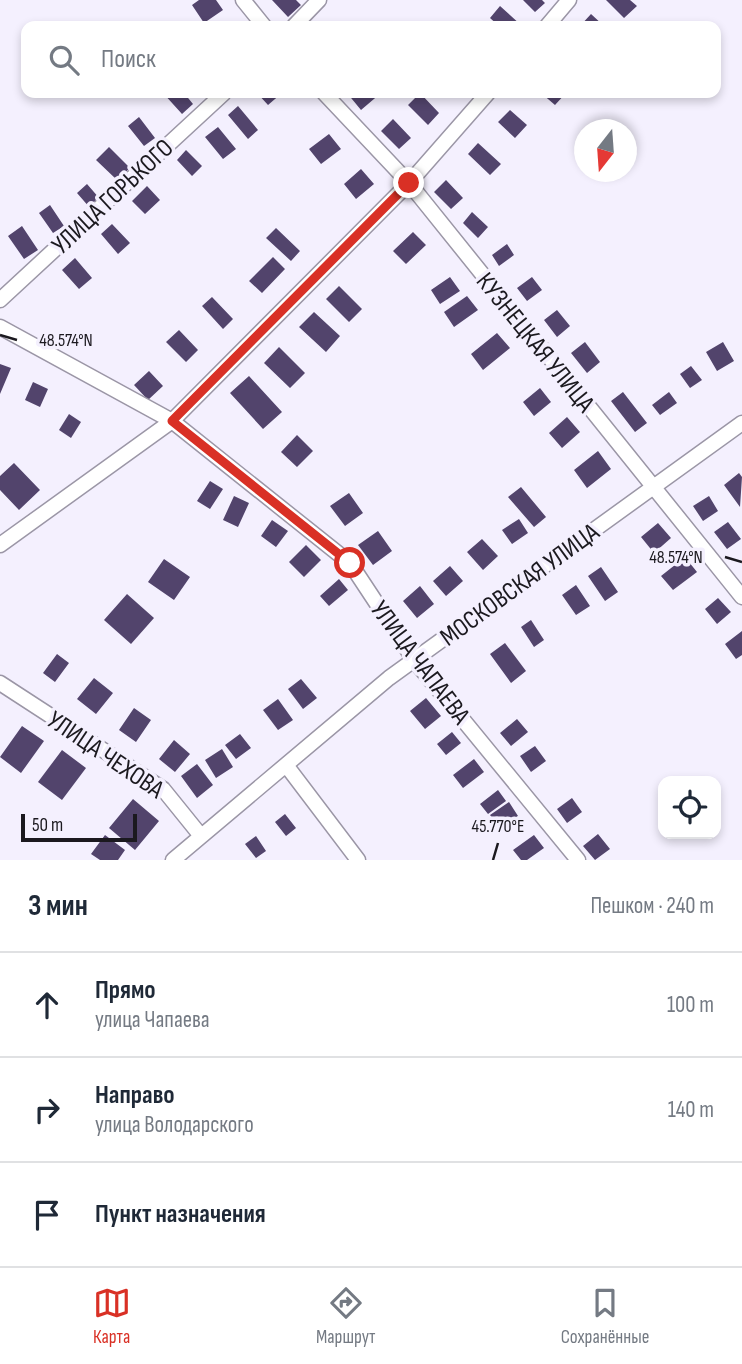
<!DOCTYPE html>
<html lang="ru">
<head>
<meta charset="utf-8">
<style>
  :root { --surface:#fff; --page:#f2f2f3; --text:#1f2937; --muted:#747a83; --line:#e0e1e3; --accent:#d93025 }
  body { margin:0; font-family:"Sofia Sans Condensed",sans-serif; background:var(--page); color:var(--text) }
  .controls { position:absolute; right:21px; bottom:21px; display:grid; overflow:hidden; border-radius:14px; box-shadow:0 4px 10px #0003 }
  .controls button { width:63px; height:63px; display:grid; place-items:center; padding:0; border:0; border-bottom:2px solid var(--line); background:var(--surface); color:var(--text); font:35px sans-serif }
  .compass { position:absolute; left:574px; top:119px; width:63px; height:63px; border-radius:50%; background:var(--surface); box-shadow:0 4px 10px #0003; rotate:197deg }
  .scale { position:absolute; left:21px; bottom:18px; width:116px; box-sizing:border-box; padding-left:7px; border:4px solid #1b191f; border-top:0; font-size:19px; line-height:24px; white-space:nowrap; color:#1b191f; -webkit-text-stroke:5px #f4f0fe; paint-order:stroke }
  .stop { position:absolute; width:21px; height:21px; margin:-16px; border:5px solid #d93025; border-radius:50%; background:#fff }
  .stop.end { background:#d93025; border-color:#fff; box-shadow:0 2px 7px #0008 }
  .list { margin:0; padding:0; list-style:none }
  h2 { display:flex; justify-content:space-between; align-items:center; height:91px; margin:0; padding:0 28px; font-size:30px }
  h2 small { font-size:23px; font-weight:400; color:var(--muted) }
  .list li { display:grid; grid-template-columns:46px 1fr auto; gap:21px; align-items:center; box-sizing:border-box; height:105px; padding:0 28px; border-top:2px solid var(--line) }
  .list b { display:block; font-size:26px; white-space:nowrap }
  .list p { margin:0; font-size:23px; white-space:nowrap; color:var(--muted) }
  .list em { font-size:23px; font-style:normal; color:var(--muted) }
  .icon { flex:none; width:38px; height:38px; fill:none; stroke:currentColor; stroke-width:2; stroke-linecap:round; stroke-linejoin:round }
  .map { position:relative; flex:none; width:742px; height:860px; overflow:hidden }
  .search { position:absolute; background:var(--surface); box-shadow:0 4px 10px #0003; left:21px; right:21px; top:21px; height:77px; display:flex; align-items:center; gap:18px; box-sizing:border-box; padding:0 24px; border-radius:14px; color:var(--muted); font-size:26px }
  .sheet { height:406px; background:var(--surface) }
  nav { display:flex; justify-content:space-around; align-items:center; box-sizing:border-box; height:98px; border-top:2px solid var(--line); background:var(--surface); font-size:19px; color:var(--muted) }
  nav a { display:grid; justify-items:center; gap:4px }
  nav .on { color:var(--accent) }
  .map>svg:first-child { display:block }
  .building { fill:#52446c }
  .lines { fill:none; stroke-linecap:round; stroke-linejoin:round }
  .minor-casing { stroke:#9b96a6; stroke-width:17 }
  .minor { stroke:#fff; stroke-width:14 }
  .route { stroke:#d93025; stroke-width:9 }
  .ticks { fill:none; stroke:#1b191f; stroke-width:2.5 }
  .labels { text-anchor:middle; stroke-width:7; stroke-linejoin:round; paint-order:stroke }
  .street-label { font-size:26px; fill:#1b191f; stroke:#f4f0fe }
  .ticks-label { font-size:18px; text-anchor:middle; fill:#1b191f; stroke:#f4f0fe; stroke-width:7; stroke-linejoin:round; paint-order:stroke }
</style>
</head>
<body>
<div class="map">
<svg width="742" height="860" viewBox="0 0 742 860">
  <rect width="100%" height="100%" fill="#f4f0fe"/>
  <path class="building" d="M199,0h17l7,10 -19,13 -12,-18z
    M272,0h24l5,5 -13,12z
    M523,0h19l3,3 -10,9z
    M606,0h24l7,6 -13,12z
    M500,6l22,20h-23l-9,-8z
    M591,14l13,12h-24z
    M163,93h21l9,11 -11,10z
    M257,93h25l-14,12z
    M347,93h34l-20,17z
    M420,93l19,20 -11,12 -20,-20z
    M541,93h25l-11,12z
    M238,106l20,24 -10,9 -20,-24z
    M510,110l17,15 -12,13 -17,-16z
    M139,117l16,21 -11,8 -16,-20z
    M393,119l18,19 -12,11 -18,-18z
    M218,127l18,22 -13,10 -18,-22z
    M329,134l12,15 -20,15 -12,-15z
    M478,143l23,21 -11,11 -22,-21z
    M109,147l21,21 -13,12 -21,-20z
    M186,150l16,16 -10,10 -15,-16z
    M361,169l13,15 -18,15 -12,-15z
    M446,180l17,18 -12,11 -17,-17z
    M87,184l13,15 -10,9 -13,-15z
    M147,186l13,14 -15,14 -13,-13z
    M50,205l14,21 -11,7 -14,-20z
    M472,212l16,15 -10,11 -15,-15z
    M112,224l18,19 -12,11 -17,-20z
    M22,226l16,24 -14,9 -16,-23z
    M276,228l24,23 -9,10 -25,-23z
    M413,232l13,13 -20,19 -13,-13z
    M507,244l7,11 -15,11 -7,-11z
    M273,257l12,12 -23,24 -13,-12z
    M75,258l17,20 -13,11 -17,-19z
    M450,277l10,14 -20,13 -9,-14z
    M532,277l10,13 -15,11 -10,-13z
    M339,286l23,23 -13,13 -23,-23z
    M467,296l11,14 -24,17 -10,-15z
    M212,297l21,22 -10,10 -21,-23z
    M557,310l13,16 -13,11 -13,-17z
    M314,312l26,24 -14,16 -27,-25z
    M179,330l19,20 -12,12 -20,-20z
    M497,333l13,15 -27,22 -12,-16z
    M585,342l15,20 -13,11 -16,-20z
    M723,342l11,19 -17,10 -11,-19z
    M279,347l26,26 -15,15 -26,-25z
    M0,364l11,4 -11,26z
    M691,366l11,14 -12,8 -10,-14z
    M149,371l14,15 -15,14 -14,-15z
    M249,376l33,36 -19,17 -33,-36z
    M33,382l15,7 -8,18 -15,-7z
    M540,388l11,14 -17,14 -11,-14z
    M623,392l24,31 -12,9 -24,-31z
    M669,392l8,11 -17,12 -8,-10z
    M69,414l12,8 -10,16 -12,-8z
    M567,417l13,15 -18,16 -13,-15z
    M297,435l16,16 -16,16 -16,-15z
    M598,451l13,18 -24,19 -13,-18z
    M14,463l26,27 -21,20 -19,-20v-14z
    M739,473l3,4 -2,30 -16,-22z
    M210,481l13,8 -13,20 -13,-8z
    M521,487l25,30 -12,10 -26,-30z
    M349,493l14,20 -18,13 -15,-20z
    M234,496l15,7 -11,24 -15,-7z
    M709,496l9,15 -15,10 -10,-15z
    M519,519l9,14 -16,11 -10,-14z
    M272,520l16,11 -12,16 -15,-11z
    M728,522l13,17 -14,10 -13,-17z
    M658,523l13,15 -17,15 -13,-16z
    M378,531l14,20 -19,14 -15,-20z
    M482,539l16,17 -15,14 -16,-18z
    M306,545l15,15 -17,17 -15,-15z
    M685,557l12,15 -24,18 -12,-14z
    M164,559l26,18 -16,23 -26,-18z
    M450,566l13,15 -17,15 -13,-15z
    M601,567l17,25 -13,9 -17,-25z
    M339,579l9,11 -19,16 -9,-10z
    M576,585l14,21 -14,9 -14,-20z
    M420,586l14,18 -17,14 -14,-17z
    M127,594l27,24 -23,26 -27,-24z
    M718,598l13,14 -14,12 -12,-15z
    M531,620l13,20 -10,7 -13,-20z
    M742,631v24l-6,4 -11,-15z
    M505,643l21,28 -15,12 -21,-29z
    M57,654l12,9 -14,19 -12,-9z
    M94,678l19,15 -17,21 -19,-15z
    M301,679l16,19 -14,11 -15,-20z
    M426,698l15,18 -16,13 -15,-18z
    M278,699l15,21 -15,10 -15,-20z
    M134,708l17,12 -15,22 -17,-12z
    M517,719l11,13 -17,14 -11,-13z
    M22,726l22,15 -23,32 -21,-16z
    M452,732l9,11 -15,12 -9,-11z
    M240,734l11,14 -15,11 -11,-14z
    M174,740l16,14 -15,18 -16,-13z
    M535,746l11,15 -15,11 -11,-16z
    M222,749l11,18 -17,11 -11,-18z
    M62,750l24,18 -24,32 -24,-18z
    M474,759l10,13 -21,16 -10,-13z
    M197,764l16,21 -16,13 -16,-22z
    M498,790l8,11 -18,13 -8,-10z
    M572,798l10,14 -15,11 -10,-14z
    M133,799l26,22 -24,29 -26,-22z
    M509,802l9,14 -18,12 -10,-13z
    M285,814l11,14 -10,8 -11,-14z
    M598,834l12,15 -15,11 -12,-14z
    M105,835l20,15 -7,10h-18l-9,-6z
    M534,835l10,13 -17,12h-6l-8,-10z
    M256,836l10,15 -10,7 -11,-14z"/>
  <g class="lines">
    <g class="minor-casing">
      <path id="minor" d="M243,0l21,26
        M294,26l25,-26
        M547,26l22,-26
        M324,93l85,90 333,414
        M0,300l224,-207
        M0,327l172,94 178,142 64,97 164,200
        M0,545l172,-124 237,-238 79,-90
        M0,683l163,106 38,47
        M286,765l72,95
        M173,860l216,-182 353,-255"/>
    </g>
    <use href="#minor" class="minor"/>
  </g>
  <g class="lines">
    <path class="route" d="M350,563l-178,-142 237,-238"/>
  </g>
  <path class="ticks" d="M0,335l17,5M725,557l17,5M493,860l5,-17"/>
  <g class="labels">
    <g class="street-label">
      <text transform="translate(112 196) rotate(-43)" y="9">УЛИЦА ГОРЬКОГО</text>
      <text transform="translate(536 342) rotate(51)" y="9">КУЗНЕЦКАЯ УЛИЦА</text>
      <text transform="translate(519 584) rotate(-36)" y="9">МОСКОВСКАЯ УЛИЦА</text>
      <text transform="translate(421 662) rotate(53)" y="9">УЛИЦА ЧАПАЕВА</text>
      <text transform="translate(106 754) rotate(34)" y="9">УЛИЦА ЧЕХОВА</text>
    </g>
  </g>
  <g class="ticks-label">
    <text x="66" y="346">48.574°N</text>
    <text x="676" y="563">48.574°N</text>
    <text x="498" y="832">45.770°E</text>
  </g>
</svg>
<div class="controls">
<button><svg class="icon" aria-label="locate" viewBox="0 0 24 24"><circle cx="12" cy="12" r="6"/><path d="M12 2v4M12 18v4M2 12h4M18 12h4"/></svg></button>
</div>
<svg class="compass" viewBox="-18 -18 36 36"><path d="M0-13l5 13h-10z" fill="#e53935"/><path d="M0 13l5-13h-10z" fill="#747a83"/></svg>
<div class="scale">50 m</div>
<div class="stop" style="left:350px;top:563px"></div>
<div class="stop end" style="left:409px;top:183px"></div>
<div class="search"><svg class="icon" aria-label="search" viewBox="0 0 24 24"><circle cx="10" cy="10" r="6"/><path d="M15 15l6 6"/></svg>Поиск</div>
</div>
<section class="sheet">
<h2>3 мин<small>Пешком · 240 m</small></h2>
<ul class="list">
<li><svg class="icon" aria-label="ahead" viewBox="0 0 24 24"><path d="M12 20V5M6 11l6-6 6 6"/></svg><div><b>Прямо</b><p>улица Чапаева</p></div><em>100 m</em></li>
<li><svg class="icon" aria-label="right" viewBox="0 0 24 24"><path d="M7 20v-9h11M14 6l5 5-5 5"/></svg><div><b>Направо</b><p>улица Володарского</p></div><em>140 m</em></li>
<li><svg class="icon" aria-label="arrive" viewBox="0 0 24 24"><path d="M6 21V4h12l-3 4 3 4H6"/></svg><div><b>Пункт назначения</b></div></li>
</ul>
</section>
<nav>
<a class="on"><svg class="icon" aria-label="map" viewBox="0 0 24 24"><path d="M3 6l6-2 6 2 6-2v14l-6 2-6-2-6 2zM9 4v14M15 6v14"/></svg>Карта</a>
<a><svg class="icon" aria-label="directions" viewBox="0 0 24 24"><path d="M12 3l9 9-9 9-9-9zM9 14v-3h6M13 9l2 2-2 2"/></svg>Маршрут</a>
<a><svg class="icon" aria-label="saved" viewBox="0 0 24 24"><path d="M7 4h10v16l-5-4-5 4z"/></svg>Сохранённые</a>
</nav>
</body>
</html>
